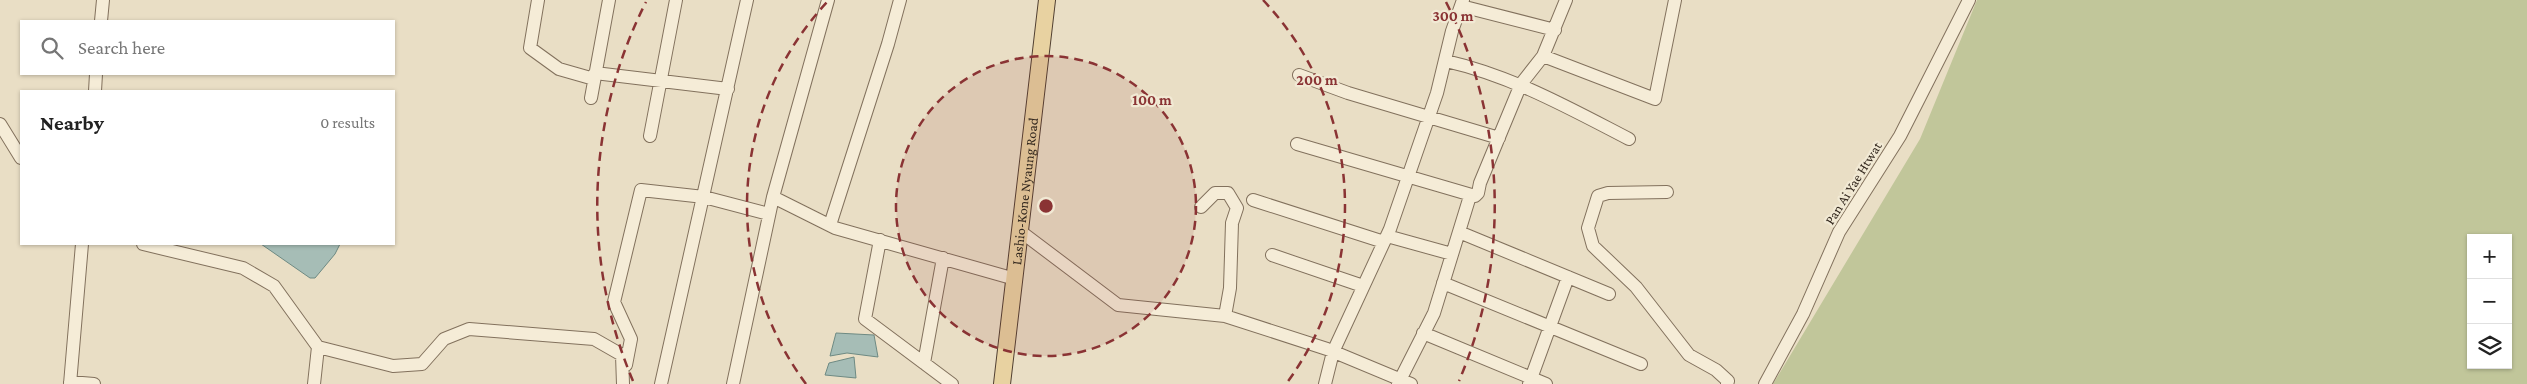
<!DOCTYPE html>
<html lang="en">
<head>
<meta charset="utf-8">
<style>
  :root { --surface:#fff; --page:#f2f2f2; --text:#222; --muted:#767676; --line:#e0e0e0 }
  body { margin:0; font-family:"Crimson Pro",serif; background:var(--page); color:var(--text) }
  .controls { position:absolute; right:15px; bottom:15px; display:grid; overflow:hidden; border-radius:0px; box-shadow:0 1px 4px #0004 }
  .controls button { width:45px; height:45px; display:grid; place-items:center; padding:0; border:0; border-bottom:1px solid var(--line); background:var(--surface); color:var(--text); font:25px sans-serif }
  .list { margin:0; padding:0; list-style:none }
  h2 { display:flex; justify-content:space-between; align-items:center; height:65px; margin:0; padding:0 20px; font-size:21px }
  h2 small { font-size:16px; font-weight:400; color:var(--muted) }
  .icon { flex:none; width:28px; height:28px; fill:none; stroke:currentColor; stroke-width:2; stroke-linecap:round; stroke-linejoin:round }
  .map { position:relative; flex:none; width:2527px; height:384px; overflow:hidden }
  .search { position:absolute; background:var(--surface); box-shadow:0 1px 4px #0004; left:20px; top:20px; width:375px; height:55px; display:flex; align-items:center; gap:12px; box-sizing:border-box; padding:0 18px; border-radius:0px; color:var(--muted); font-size:19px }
  .panel { position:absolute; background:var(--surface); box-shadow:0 1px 4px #0004; left:20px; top:90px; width:375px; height:155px; border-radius:0px }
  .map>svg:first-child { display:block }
  .green { fill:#c1c69a; fill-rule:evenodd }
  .water { fill:#a6bdb6; stroke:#6e8a83 }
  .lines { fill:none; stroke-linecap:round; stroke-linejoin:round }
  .minor-casing { stroke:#82715d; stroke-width:14 }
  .major-casing { stroke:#503f31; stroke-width:18 }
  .minor { stroke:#f5ecd7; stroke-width:12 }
  .major { stroke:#e8d2a1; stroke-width:16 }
  .ring { fill:none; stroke:#8a3334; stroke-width:2.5; stroke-dasharray:9 6 }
  .labels { text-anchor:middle; stroke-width:4.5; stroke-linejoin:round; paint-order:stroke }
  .street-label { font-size:14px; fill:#34291f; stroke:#f1e9d4 }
  .centre { fill:#8a3334; stroke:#f1e9d4; stroke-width:2.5 }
  .ring-label { font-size:15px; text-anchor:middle; font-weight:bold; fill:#8a3334; stroke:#f1e9d4; stroke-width:4.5; stroke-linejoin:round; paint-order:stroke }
</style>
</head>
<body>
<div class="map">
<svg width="2527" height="384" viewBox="0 0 2527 384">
  <rect width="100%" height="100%" fill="#e9dec5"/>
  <path class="green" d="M1977,0h550v384h-754l147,-245zM2471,238h37v127h-37z"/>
  <path class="water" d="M261,244h79l-5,10 -20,24h-5z
    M836,333l38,2 4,22 -31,-4 -17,3z
    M854,357l2,21 -31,-3 4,-12z"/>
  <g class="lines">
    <g class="minor-casing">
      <path id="minor" d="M538,0l-8,48 29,21 35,10
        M1461,6l94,24
        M101,21l2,-21
        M1543,56l112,43 20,-99
        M1446,61c66,15 123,47 183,78
        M595,73l133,16
        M1299,75l49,18 151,45
        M95,91l1,-17
        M591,98l18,-98
        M0,124l21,34
        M650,136l26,-136
        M1297,144l178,52 3,-3 2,-10 41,-99 22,-28 23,-56
        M1667,192l-59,1 -10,3 -10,32 5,18 43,41 53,68 27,15 12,11 -1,3
        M773,197l62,31 180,51
        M1253,200l131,42
        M1201,207l14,-14h13l9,15 -5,15 -2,65 -5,28
        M830,225l58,-181 12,-44
        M1020,231l98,74 107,11 102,33 84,35
        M1459,232l150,62
        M1387,236l65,18
        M880,240l-15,79 87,65
        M143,244l100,24 31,18 44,61 75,19 29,-2 22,-25 25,-10 125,10 28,16 1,29
        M1272,255l91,31
        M1443,283l198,81
        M1423,333l123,51
        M924,363l19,-105
        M626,365l5,-26 -17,-37 27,-112 63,7 65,17
        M70,382l24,2
        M70,384l12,-140
        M314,384l4,-37
        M661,384l86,-384
        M733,384l40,-187 55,-197
        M1325,384l8,-32 57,-123 47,-136 15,-62 11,-31
        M1398,384l36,-71 36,-117
        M1529,384l39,-107
        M1765,384l38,-70 36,-82 61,-96 69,-136"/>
    </g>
    <g class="major-casing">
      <g id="major">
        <path id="s1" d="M1002,384l45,-384"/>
      </g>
    </g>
    <use href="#minor" class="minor"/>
    <use href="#major" class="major"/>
  </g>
  <circle cx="1046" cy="206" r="150" fill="#8a3334" fill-opacity=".12"/>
  <g class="ring">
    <circle cx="1046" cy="206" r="150"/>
    <path d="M806 384A299 299 0 0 1 829 0M1263 0A299 299 0 0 1 1286 384"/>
    <path d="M633 381A449 449 0 0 1 646 2M1446 2A449 449 0 0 1 1459 381"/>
  </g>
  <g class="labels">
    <g class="street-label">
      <text transform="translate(1853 183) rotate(-58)" y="5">Pan Ai Yae Htwat</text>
      <text dy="5" stroke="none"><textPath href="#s1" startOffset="194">Lashio-Kone Nyaung Road</textPath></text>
    </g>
  </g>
  <circle cx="1046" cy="206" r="8" class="centre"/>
  <g class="ring-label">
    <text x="1453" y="21">300 m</text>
    <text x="1317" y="85">200 m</text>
    <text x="1152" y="105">100 m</text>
  </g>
</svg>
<div class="controls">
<button>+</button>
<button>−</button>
<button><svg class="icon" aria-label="layers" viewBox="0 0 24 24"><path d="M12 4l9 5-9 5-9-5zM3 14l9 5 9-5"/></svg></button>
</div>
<div class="search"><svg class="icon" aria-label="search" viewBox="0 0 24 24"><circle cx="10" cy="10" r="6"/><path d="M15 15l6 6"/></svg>Search here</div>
<section class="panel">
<h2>Nearby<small>0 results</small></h2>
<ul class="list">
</ul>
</section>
</div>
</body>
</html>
